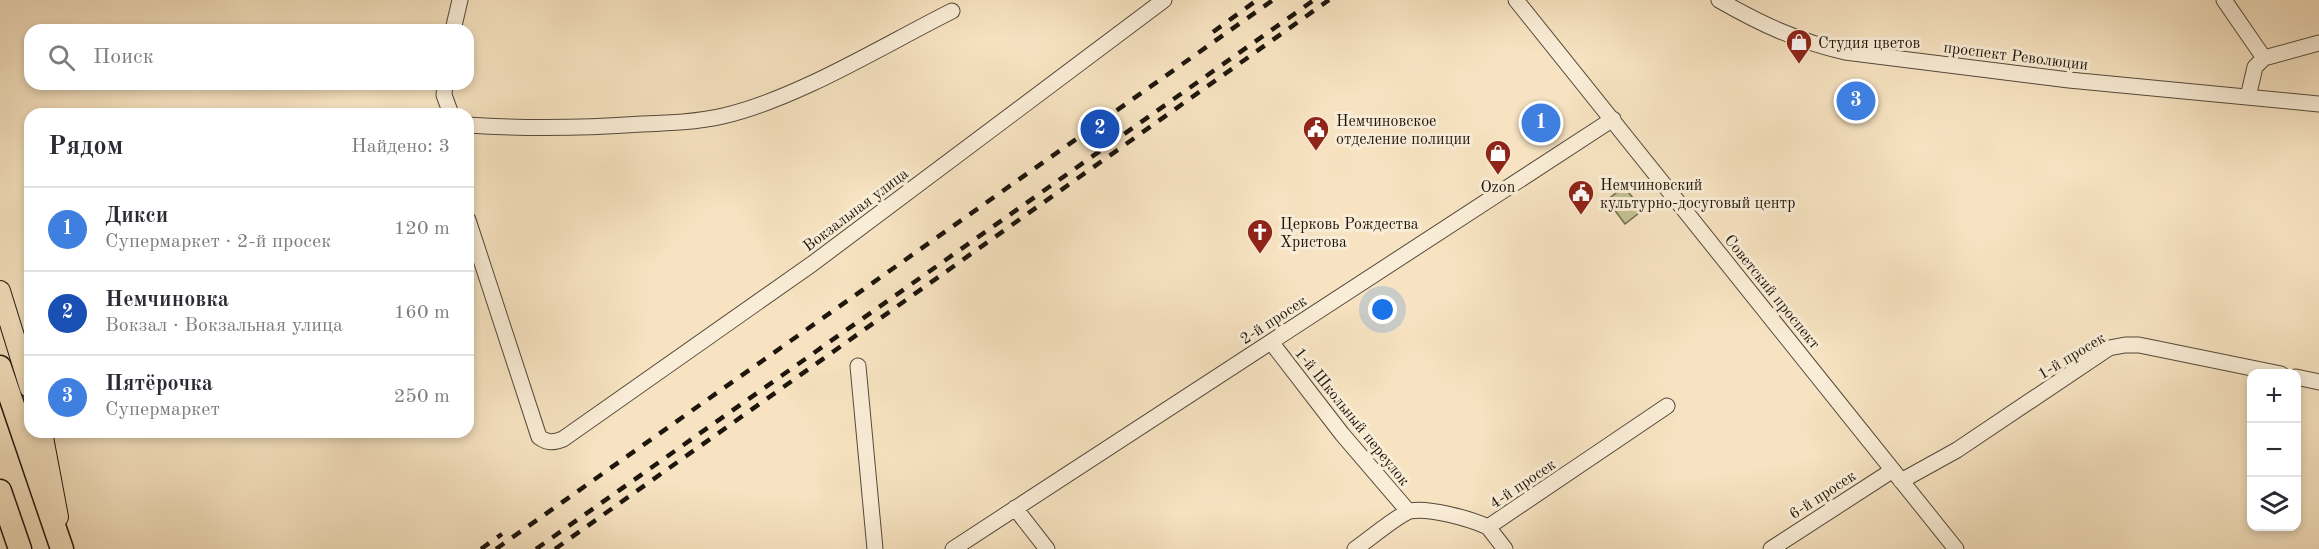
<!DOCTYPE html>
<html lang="ru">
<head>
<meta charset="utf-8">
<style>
  :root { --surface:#fff; --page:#f2f2f3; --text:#2b2b33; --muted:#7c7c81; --line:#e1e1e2; --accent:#8f2418 }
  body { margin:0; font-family:"Old Standard TT",serif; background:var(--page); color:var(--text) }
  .controls { position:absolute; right:18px; bottom:18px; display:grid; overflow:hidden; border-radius:12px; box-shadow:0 3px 9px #0003 }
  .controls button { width:54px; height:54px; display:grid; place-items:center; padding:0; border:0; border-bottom:2px solid var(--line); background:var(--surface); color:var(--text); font:30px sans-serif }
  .you { position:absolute; left:1383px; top:310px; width:21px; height:21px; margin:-15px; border:4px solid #fff; border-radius:50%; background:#1a73e8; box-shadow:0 0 0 9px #1a73e833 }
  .badge { display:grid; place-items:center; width:39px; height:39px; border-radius:50%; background:var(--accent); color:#fff; font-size:20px; font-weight:700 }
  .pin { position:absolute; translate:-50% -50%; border:3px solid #fff; box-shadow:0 2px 6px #0006 }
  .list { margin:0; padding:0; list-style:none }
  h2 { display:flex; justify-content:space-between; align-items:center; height:78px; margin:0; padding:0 24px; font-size:26px }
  h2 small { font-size:20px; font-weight:400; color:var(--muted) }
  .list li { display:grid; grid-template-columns:39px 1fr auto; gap:18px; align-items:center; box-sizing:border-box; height:84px; padding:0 24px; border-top:2px solid var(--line) }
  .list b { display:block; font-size:22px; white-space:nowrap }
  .list p { margin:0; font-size:20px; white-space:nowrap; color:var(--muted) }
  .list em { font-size:20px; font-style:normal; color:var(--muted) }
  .icon { flex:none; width:33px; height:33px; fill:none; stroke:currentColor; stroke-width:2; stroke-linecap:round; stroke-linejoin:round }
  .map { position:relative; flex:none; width:2319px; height:549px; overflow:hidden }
  .search { position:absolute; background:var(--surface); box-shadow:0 3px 9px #0003; left:24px; top:24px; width:450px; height:66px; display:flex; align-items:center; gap:15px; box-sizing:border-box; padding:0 21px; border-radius:18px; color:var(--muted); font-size:22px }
  .panel { position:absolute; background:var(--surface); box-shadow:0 3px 9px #0003; left:24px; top:108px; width:450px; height:330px; border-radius:18px }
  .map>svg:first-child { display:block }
  .green { fill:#c2c290; stroke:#706c4e; stroke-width:1.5 }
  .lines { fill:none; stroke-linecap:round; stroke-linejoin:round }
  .minor-casing { stroke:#544939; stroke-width:17 }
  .major-casing { stroke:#1e160c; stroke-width:22 }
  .highway-casing { stroke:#1e160c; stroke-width:25 }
  .minor { stroke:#faedd7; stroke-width:15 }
  .major { stroke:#f7e3c1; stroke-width:20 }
  .highway { stroke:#f7e3c1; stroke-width:22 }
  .rail { stroke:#1e160c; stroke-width:4.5; stroke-dasharray:10 10; stroke-linecap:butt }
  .labels { text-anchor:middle; stroke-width:6; stroke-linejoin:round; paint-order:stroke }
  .poi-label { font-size:16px; fill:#1e160c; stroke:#faedd7; text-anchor:start }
  .street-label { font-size:16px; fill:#1e160c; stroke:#faedd7 }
</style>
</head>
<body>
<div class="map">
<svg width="2319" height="549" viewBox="0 0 2319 549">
  <rect width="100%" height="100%" fill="#f7e3c1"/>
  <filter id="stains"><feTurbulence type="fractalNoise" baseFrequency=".00333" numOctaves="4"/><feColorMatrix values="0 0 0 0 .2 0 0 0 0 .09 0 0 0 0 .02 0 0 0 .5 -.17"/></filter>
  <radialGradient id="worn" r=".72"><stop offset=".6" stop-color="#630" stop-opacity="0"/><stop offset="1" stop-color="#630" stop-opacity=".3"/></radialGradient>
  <path class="green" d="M1624,187l19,23 -18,14 -18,-24z"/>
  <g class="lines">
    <g class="minor-casing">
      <path id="minor" d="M1516,0l440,549
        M1719,0c42,24 78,41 126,52l224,28 250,24
        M2224,0l40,58
        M453,30l7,-30
        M445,84l-1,11 7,19
        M2248,97l7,-30 9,-9 55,-15
        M468,125c58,4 116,3 174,-1 27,-1 55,-2 81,-8 76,-18 159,-70 229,-105
        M468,220l71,217c8,6 14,6 24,2l249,-175 352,-264
        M1271,342l71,92 66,77
        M858,366l17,183
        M2296,377l23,5
        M1901,481l56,-31 152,-102 16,-3h14l142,29
        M1015,508l32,41
        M1488,527l17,22
        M953,549l660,-430
        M1355,549c12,-8 44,-35 55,-38 18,-4 61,8 78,16l179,-121
        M1771,549l122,-79"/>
    </g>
    <g class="major-casing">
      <path id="major" d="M0,291l30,97
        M42,432l16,85"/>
    </g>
    <g class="highway-casing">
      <path id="highway" d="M0,367l62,182
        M0,491l20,58"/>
    </g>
    <use href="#minor" class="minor"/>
    <use href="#major" class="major"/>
    <use href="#highway" class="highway"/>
    <path class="rail" d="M1213,32l44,-32
      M481,549l21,-15
      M496,549l777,-549
      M536,549l778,-549
      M555,549l774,-549"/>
  </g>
  <defs>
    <g id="shop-pin" transform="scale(1.35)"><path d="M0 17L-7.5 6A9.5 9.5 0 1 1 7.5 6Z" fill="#8f2418" stroke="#faedd7"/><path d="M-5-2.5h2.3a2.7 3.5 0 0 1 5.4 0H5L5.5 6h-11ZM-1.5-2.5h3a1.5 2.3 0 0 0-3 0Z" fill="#fff"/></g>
    <g id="civic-pin" transform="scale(1.35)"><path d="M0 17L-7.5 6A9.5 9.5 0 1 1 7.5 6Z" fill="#8f2418" stroke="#faedd7"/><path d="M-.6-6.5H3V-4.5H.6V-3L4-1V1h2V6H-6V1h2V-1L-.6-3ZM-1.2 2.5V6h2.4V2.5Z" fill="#fff"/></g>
    <g id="church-pin" transform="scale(1.35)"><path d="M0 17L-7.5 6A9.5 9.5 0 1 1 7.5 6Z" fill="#8f2418" stroke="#faedd7"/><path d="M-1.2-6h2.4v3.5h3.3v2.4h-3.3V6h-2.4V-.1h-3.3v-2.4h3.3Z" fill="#fff"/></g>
  </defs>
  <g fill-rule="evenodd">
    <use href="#shop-pin" x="1799" y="42"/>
    <use href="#civic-pin" x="1316" y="129"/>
    <use href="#shop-pin" x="1498" y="153"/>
    <use href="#civic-pin" x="1581" y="193"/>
    <use href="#church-pin" x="1260" y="232"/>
  </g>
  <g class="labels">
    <g class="poi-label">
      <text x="1818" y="48">Студия цветов</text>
      <text x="1336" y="126">Немчиновское<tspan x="1336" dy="18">отделение полиции</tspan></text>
      <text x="1600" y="190">Немчиновский<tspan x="1600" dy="18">культурно-досуговый центр</tspan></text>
      <text x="1498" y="192" text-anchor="middle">Ozon</text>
      <text x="1280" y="229">Церковь Рождества<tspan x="1280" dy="18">Христова</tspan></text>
    </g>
    <g class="street-label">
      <text transform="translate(2016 55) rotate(7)" y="6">проспект Революции</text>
      <text transform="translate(855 209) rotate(-37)" y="6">Вокзальная улица</text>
      <text transform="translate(1773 291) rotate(51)" y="6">Советский проспект</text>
      <text transform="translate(1273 319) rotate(-33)" y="6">2-й просек</text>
      <text transform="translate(2071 355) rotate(-31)" y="6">1-й просек</text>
      <text transform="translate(1353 416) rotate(51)" y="6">1-й Школьный переулок</text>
      <text transform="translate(1522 483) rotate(-34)" y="6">4-й просек</text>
      <text transform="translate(1822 494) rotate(-33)" y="6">6-й просек</text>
    </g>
  </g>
  <rect width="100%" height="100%" filter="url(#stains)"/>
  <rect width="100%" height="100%" fill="url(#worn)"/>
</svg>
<div class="controls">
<button>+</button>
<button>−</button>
<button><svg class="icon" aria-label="layers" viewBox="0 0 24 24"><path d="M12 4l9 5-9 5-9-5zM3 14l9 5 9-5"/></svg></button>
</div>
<div class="you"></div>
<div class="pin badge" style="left:1541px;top:123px;background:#3f7fe0">1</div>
<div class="pin badge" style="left:1100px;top:129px;background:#1a4fb4">2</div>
<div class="pin badge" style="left:1856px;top:101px;background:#3f7fe0">3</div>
<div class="search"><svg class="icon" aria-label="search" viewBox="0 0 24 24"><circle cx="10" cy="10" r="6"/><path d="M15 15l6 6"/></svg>Поиск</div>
<section class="panel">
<h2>Рядом<small>Найдено: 3</small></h2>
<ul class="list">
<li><span class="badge" style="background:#3f7fe0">1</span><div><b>Дикси</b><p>Супермаркет · 2-й просек</p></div><em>120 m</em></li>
<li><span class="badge" style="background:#1a4fb4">2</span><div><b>Немчиновка</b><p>Вокзал · Вокзальная улица</p></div><em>160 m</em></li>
<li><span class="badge" style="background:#3f7fe0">3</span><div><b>Пятёрочка</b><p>Супермаркет</p></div><em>250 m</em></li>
</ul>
</section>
</div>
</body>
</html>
